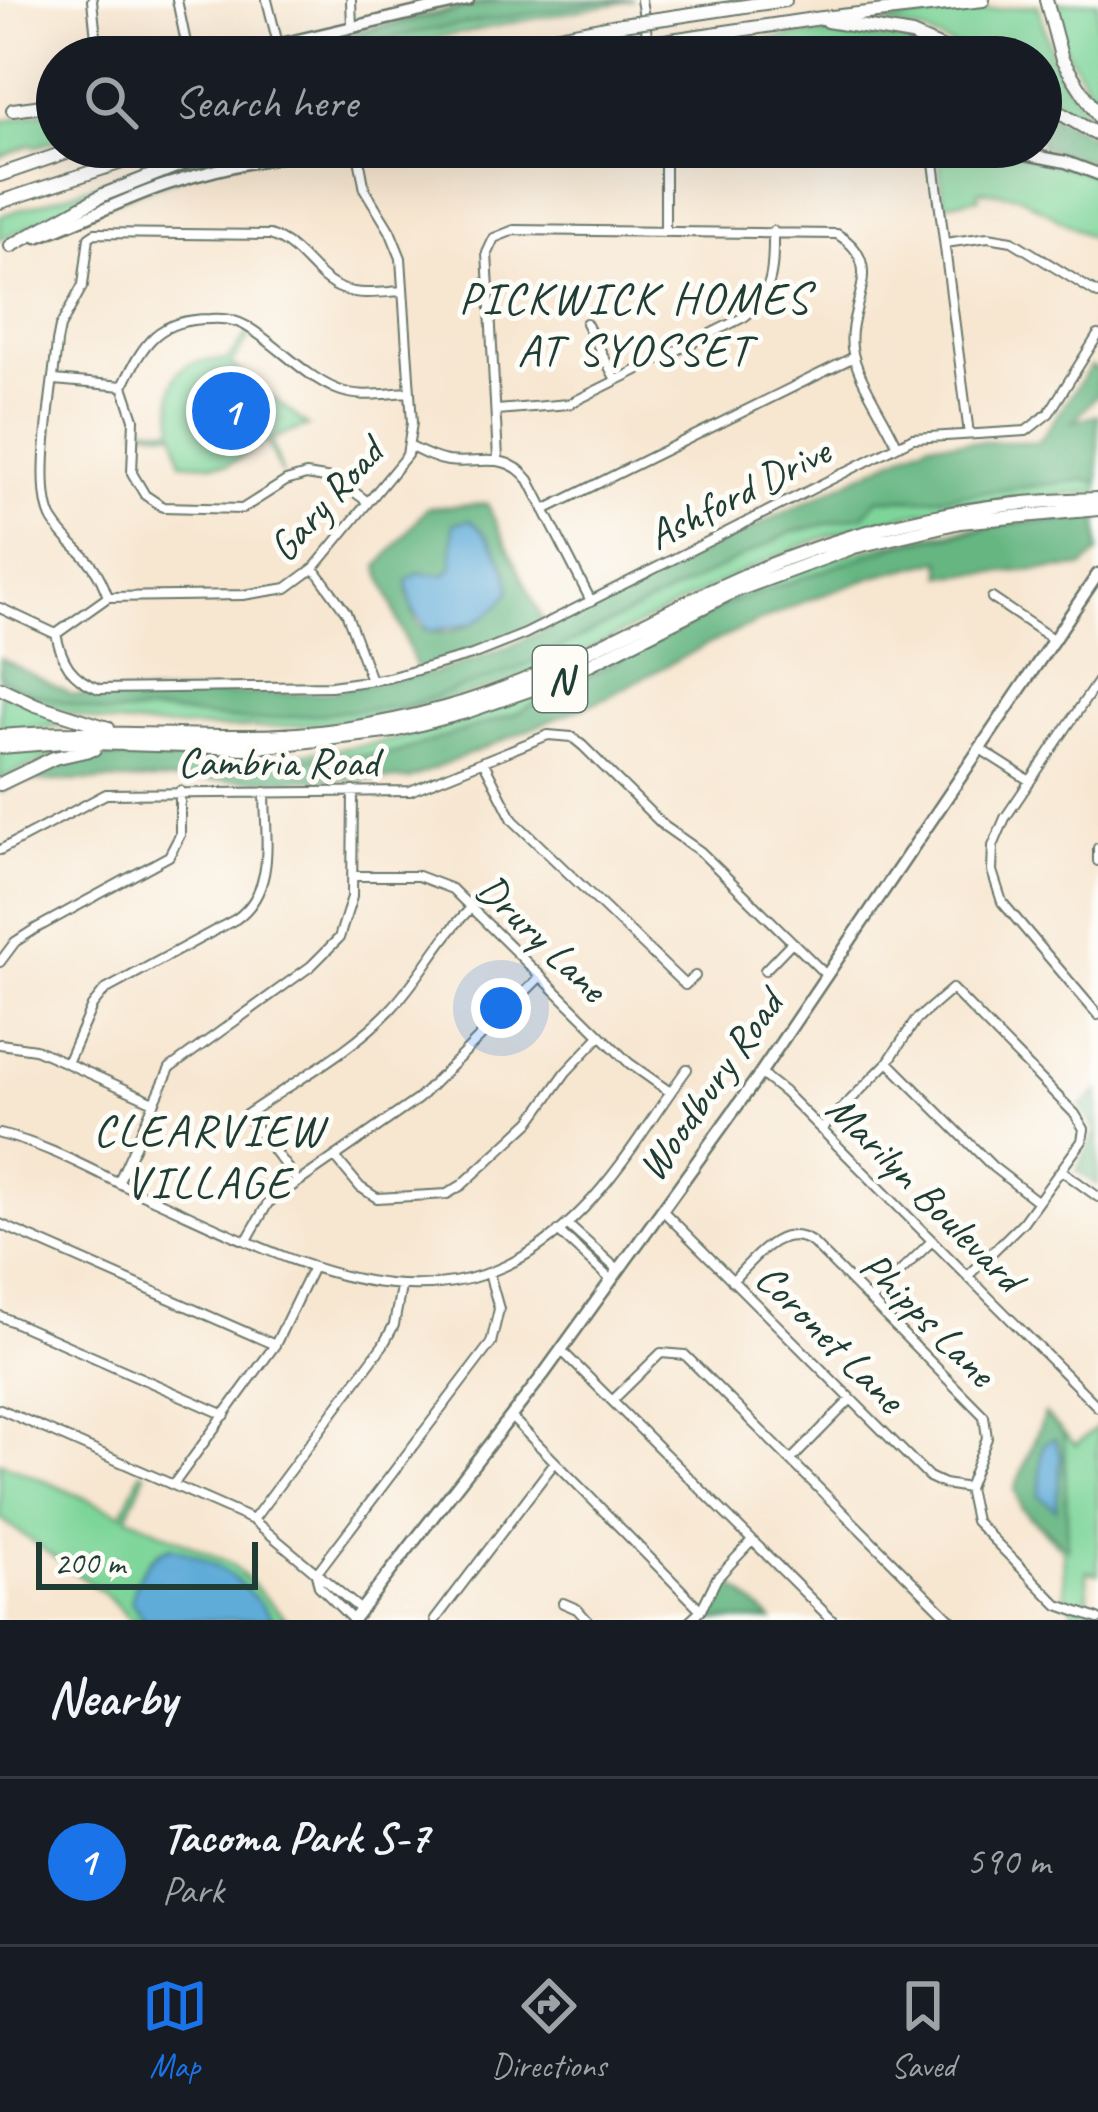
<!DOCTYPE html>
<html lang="en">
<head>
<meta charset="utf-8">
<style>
  :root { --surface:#171b24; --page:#242831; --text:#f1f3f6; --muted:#9ea1a6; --line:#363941; --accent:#1a73e8 }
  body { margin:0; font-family:Caveat,sans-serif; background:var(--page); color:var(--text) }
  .scale { position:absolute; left:36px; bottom:30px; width:222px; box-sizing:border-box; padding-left:12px; border:6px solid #1f3d34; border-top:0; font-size:33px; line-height:42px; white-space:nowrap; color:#1f3d34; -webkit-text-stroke:9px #fdfcf7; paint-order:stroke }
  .you { position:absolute; left:501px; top:1008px; width:42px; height:42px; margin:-30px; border:9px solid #fff; border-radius:50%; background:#1a73e8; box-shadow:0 0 0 18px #1a73e833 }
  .badge { display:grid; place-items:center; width:78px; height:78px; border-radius:50%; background:var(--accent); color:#fff; font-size:39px; font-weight:700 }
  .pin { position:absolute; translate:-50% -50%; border:6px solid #fff; box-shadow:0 3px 12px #0006 }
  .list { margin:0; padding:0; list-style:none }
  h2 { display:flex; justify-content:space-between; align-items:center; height:156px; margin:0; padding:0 48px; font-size:51px }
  h2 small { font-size:39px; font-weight:400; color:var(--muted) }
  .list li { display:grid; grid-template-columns:78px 1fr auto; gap:36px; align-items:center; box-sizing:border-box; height:168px; padding:0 48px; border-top:3px solid var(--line) }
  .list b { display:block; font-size:45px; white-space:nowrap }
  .list p { margin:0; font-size:39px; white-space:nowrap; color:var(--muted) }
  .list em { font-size:39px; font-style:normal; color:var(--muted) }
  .icon { flex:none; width:66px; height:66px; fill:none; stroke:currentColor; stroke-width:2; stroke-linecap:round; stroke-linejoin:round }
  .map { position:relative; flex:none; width:1098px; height:1620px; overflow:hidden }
  .search { position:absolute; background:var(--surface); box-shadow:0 12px 48px #0002; left:36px; right:36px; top:36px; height:132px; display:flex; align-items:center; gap:30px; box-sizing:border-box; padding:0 42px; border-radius:66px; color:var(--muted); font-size:45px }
  .sheet { height:324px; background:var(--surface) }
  nav { display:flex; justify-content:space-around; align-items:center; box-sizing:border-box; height:168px; border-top:3px solid var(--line); background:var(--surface); font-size:33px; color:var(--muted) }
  nav a { display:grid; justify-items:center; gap:6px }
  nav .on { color:var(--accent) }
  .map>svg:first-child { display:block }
  .green { fill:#7ed59a; stroke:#4e8967; stroke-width:3 }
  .forest { fill:#66b682; stroke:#427a5b; stroke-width:3; fill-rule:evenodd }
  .water { fill:#60acd9; stroke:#407486; stroke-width:3 }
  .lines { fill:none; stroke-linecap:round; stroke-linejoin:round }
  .minor-casing { stroke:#6b786b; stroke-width:12 }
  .major-casing { stroke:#6b786b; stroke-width:15 }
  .highway-casing { stroke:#6b786b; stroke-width:16 }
  .minor { stroke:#fff; stroke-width:8 }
  .major { stroke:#fff; stroke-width:10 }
  .highway { stroke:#fff; stroke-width:12 }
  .highway-bridge-casing { stroke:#6b786b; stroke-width:16; stroke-linecap:butt }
  .highway-bridge { stroke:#fff; stroke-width:12 }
  .labels { text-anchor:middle; stroke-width:10; stroke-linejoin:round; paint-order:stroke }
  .shield { fill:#fdfcf7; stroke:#62766e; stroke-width:3 }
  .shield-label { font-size:39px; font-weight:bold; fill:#1f3d34 }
  .street-label { font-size:42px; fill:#1f3d34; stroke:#fdfcf7 }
  .neighbourhood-label { font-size:45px; letter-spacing:3px; fill:#1f3d34; stroke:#fdfcf7 }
</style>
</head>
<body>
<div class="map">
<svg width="1098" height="1620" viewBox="0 0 1098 1620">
  <rect width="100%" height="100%" fill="#fdfcf7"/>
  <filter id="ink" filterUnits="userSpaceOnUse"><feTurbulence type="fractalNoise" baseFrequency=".00833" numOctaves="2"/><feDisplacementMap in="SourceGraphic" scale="24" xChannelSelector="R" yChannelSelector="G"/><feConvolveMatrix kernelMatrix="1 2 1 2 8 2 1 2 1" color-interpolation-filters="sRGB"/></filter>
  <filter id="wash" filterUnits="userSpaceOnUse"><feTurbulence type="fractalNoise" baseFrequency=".004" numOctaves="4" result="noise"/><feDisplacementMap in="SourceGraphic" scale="48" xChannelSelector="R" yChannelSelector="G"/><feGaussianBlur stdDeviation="2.7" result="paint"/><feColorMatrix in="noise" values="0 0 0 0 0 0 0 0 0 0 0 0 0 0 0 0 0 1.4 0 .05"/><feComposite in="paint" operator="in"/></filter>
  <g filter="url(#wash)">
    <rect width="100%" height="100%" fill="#f7e6d0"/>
    <path class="green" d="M491,0h142l-300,57h-91z
      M1051,0l7,3 40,-2v103l-36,-60z
      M1038,5l15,54 13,25 32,44 -57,-35v-36h-61l-58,-25 -43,-10z
      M808,34l88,6 53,17 -39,-6 -23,6h-133l-3,-10 -70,8 -1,-4z
      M57,108v32l-23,7 -2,-3 -32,13v-35z
      M244,147h54l-86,18 -118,43 -1,-3z
      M974,148l43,6 81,22v66l-79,-46 -40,-6v8l-35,6 -7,-55z
      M183,157l-79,32 -104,51v-24z
      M248,333l3,2 -20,29 77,62 -37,13 12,37 -16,-34 -39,23 -47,-3 -6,-29 -38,-4 1,-3 36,3c-6,-53 -3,-70 53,-69z
      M1084,480l14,2v10c-91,7 -182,15 -269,44 -84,29 -158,75 -238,112 -129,59 -265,86 -407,79 -24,-1 -49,0 -73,-4 -39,-6 -75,-24 -111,-39v-7l25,14 80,23 59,-2 85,9 161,-16 106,-35 276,-138 72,-17 14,-16h47z
      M1098,514v4l-89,6 -112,21 -164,57 -218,112 -120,39 -359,20 -36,19v-5c19,-9 38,-20 58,-27 59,-21 129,-1 190,-3 63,-3 129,-11 189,-28 130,-38 240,-116 366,-161 97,-34 194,-45 295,-54z
      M0,691l83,33 -83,7z
      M68,749l-68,30v-27z
      M1045,1414l31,31 22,-18v147l-11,-3 2,45 -16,-4 -1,-6 -7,-4 -2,-52 -41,-41 -7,-20z
      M0,1462l122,52 19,-42 4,2 -18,42 105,48 55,56h-157l-21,-23 -109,-79z"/>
    <path class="forest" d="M504,0h129l-20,4 -2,-4 -195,33 -112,24h-52z
      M1041,109l57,30v25l-58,-17z
      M1091,366l7,4v24l-25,28 25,-7v67l-14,-2 -159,19h-47l-14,16 -72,17 -276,138 -106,35 -161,16 -85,-9 -59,2 -80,-23 -25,-14v-19l72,37 249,-2 113,-20 75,-26 420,-205h110z
      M487,504l57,120 -127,47 -39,-104 49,-59zM487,538l20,34 3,19c-16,23 -53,49 -83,40 -14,-4 -17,-31 -20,-43l11,-15 26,2 8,-7 3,-11z
      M1098,518v34l-15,15 -140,9 -2,-16 -64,16 -69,24 -104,46 -101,53 -194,80 -387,2 60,-25 170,7 143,-10 120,-39 218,-112 164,-57 112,-21z
      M1098,1091v93l-1,1 -20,-14 19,-40 -15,-24z
      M1045,1414l19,20 4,114 -46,-39 -7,-20z
      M728,1581l44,39h-67l11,-11z"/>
    <path class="water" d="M470,520c20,16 39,45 40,71 -24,34 -45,35 -82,40l-17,-25 -4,-26 11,-7 26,2 8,-7 1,-44z
      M1055,1439l6,18 -5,52 -18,-13c6,-19 -1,-35 7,-54z
      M171,1547c51,15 70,33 103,73h-130l-13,-18c3,-22 17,-48 40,-55z"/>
  </g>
  <g filter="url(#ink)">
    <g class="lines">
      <g class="minor-casing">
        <path id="minor" d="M92,0l6,57
          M177,0l12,57
          M267,0l11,44
          M351,0l1,27
          M641,0l10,57
          M932,147l37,287
          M665,229v-82
          M945,243l43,-6 24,4 86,53
          M586,323l30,57
          M54,380l69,6c21,-44 35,-67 87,-67 12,-1 24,0 36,7 31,18 57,49 90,63 23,10 50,4 73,3
          M123,386l11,33 -2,54 13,22 18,12 79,2 44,-28 20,-6 32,5 30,22
          M497,410l72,-6 175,-87c31,-23 29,-51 29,-86
          M411,447c12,6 24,12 37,14 32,4 58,-11 81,19l62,121
          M498,459l-11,-206 7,-15 20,-8 323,4c52,31 9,72 15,114 4,30 33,68 45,97
          M544,510l310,-153
          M314,568l32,44 25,68
          M108,597c-16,-46 -33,-42 -55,-76 -20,-31 1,-138 4,-179l3,-15 23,-42 6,-48 6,-4 175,2c31,10 43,43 72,54 19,7 41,3 61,2
          M992,598l62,42
          M0,608l56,26c6,28 15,44 43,55l232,-3 57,-8 84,-23 53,-21 388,-196 113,-7 23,-18 49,-78
          M56,634l52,-37 135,-2 44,-7 27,-20 93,-113 5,-32 -11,-165 -11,-27 -25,-41 -8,-42
          M1098,681l-93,137 -12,28 -1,25 10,31 96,113
          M980,749l50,32
          M483,761l30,59 172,165 10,-9
          M1098,848v13
          M0,850l106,-56 304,-3 138,-56 24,2 11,9 81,80 37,26 125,123
          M353,876h65l34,13 177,174 41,29
          M0,962l15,-20 20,-13 134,-73 11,-21v-44
          M765,970l27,-28
          M0,1044l35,5 119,53
          M888,1062l105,105 44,34
          M67,1063l25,-57 13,-16 131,-71c41,-29 29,-83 29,-127
          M760,1073l24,19 314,315
          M821,1130l67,-68 28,-42 36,-31 123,125 9,15 -2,12 -59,81 -55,54
          M0,1134c49,11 98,40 144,61 149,66 299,158 439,14 40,-41 70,-94 104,-140
          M335,1157l25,30 17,11 70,-4 15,-9 69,-64 35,-49 34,-36
          M1061,1170l37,27
          M298,1182l-52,-67c47,-33 104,-63 144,-105 30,-31 49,-71 81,-102
          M118,1183l52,-115 141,-102 28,-28 13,-41 1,-106
          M662,1210l267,267 15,7 24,4
          M0,1224l275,121
          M567,1224l51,46
          M558,1231l53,49
          M247,1240l21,-37 150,-104 122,-122
          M732,1281c21,-21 49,-61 81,-38l171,173 3,22 -19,50 7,33 83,84 40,14
          M871,1300l61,-59
          M0,1316l225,99
          M561,1350l271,270
          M612,1401l49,-48 24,2 266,265
          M0,1409l253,111 108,90
          M511,1417l190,193
          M791,1460l59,-60
          M173,1485l102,-140 37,-76
          M253,1520l130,-175 11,-20 7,-38
          M563,1603l14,6 10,11
          M353,1620l-34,-34 -3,-12 175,-231 8,-34 -10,-36
          M435,1620l120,-158
          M690,1620l11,-10 16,-32 35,-37"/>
      </g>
      <g class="major-casing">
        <path id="major" d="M226,57l242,-57
          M989,147l77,15 32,12
          M37,237c44,-16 86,-38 131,-53 62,-20 127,-32 193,-37
          M353,1620l190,-245 212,-294 343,-507"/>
      </g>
      <g class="highway-casing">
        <path id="highway" d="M1046,0l16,60 36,56
          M665,18l120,-18
          M827,21l85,14 50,22
          M671,40l143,-21 169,-19
          M446,57l176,-33
          M577,57l49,-10
          M1041,102l57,33
          M13,110l44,-6
          M0,175l81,-28
          M0,202l168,-55
          M11,246l92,-51 121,-48
          M0,688l36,17 72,23
          M0,736c79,-7 158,0 237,0 69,1 141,-10 207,-28 101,-28 181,-78 275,-121 119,-56 248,-86 379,-88
          M0,747l62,-5 187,6 145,-17 72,-19 92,-32 177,-89 119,-44 106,-25 138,-13
          M0,784l54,-26 40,-9"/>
      </g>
      <use href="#minor" class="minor"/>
      <use href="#major" class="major"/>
      <use href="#highway" class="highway"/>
      <g class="highway-bridge-casing">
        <path id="highway-bridge" d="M622,24l43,-6
          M626,47l45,-7"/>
      </g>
      <use href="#highway-bridge" class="highway-bridge"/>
    </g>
  </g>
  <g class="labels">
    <rect class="shield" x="533" y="646" width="54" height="66" rx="9"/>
    <g class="shield-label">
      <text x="560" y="693">N</text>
    </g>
    <g class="street-label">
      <text transform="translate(738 492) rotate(-27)" y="15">Ashford Drive</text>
      <text transform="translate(325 499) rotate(-48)" y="15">Gary Road</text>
      <text x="278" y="776">Cambria Road</text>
      <text transform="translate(543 937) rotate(44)" y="15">Drury Lane</text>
      <text transform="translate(709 1085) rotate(-55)" y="15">Woodbury Road</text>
      <text transform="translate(926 1192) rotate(45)" y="15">Marilyn Boulevard</text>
      <text transform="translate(929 1318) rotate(45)" y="15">Phipps Lane</text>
      <text transform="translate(831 1337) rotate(45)" y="15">Coronet Lane</text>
    </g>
    <g class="neighbourhood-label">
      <text x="635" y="313">PICKWICK HOMES<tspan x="635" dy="52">AT SYOSSET</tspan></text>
      <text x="209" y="1145">CLEARVIEW<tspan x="209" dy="52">VILLAGE</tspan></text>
    </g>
  </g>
</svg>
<div class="scale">200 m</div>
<div class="you"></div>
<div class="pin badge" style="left:231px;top:411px">1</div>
<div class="search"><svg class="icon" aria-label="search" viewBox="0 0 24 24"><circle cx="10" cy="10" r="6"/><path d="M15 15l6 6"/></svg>Search here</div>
</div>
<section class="sheet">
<h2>Nearby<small></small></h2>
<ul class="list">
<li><span class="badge">1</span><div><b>Tacoma Park S-7</b><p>Park</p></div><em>590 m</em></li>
</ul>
</section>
<nav>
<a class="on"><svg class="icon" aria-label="map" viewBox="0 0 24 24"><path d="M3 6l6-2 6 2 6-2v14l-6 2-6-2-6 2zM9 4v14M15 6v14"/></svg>Map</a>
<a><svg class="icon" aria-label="directions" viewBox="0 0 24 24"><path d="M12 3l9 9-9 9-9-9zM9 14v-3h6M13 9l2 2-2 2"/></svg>Directions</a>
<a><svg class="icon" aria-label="saved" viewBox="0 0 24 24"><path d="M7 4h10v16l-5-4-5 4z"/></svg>Saved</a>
</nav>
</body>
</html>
